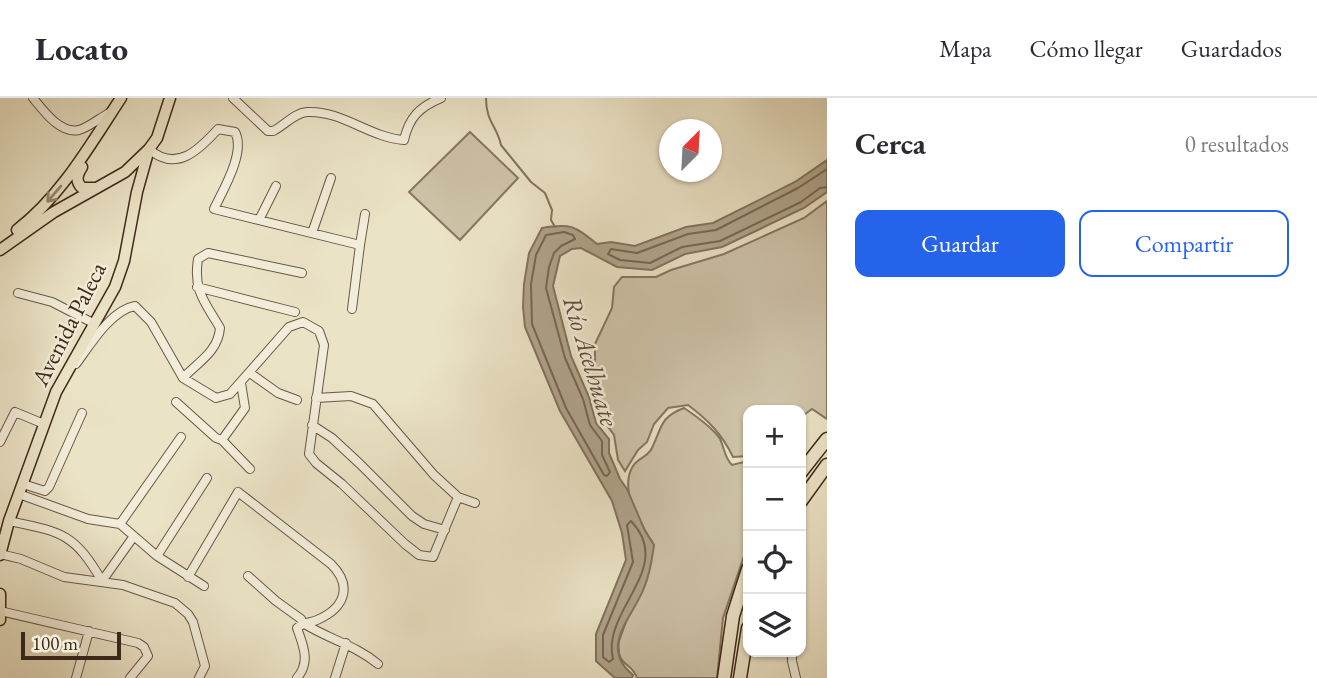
<!DOCTYPE html>
<html lang="es">
<head>
<meta charset="utf-8">
<style>
  :root { --surface:#fff; --page:#f7f7f7; --text:#2b2b33; --muted:#7c7c81; --line:#e1e1e2; --accent:#2563eb }
  body { margin:0; font-family:"EB Garamond",serif; background:var(--page); color:var(--text) }
  .controls { position:absolute; right:21px; bottom:21px; display:grid; overflow:hidden; border-radius:14px; box-shadow:0 2px 5px #0004 }
  .controls button { width:63px; height:63px; display:grid; place-items:center; padding:0; border:0; border-bottom:2px solid var(--line); background:var(--surface); color:var(--text); font:35px sans-serif }
  .compass { position:absolute; left:659px; top:21px; width:63px; height:63px; border-radius:50%; background:var(--surface); box-shadow:0 2px 5px #0004; rotate:24deg }
  .scale { position:absolute; left:21px; bottom:18px; width:100px; box-sizing:border-box; padding-left:7px; border:4px solid #3e2919; border-top:0; font-size:19px; line-height:24px; white-space:nowrap; color:#3e2919; -webkit-text-stroke:5px #f2edda; paint-order:stroke }
  .list { margin:0; padding:0; list-style:none }
  h2 { display:flex; justify-content:space-between; align-items:center; height:91px; margin:0; padding:0 28px; font-size:30px }
  h2 small { font-size:23px; font-weight:400; color:var(--muted) }
  .actions { display:flex; gap:14px; padding:21px 28px }
  .actions a { flex:1; padding:16px 0; border:2px solid var(--accent); border-radius:14px; text-align:center; font-size:24px; color:var(--accent) }
  .actions .main { background:var(--accent); color:#fff }
  .icon { flex:none; width:38px; height:38px; fill:none; stroke:currentColor; stroke-width:2; stroke-linecap:round; stroke-linejoin:round }
  .map { position:relative; flex:none; width:827px; height:580px; overflow:hidden }
  header { display:flex; align-items:center; gap:42px; box-sizing:border-box; height:98px; padding:0 35px; background:var(--surface); border-bottom:2px solid var(--line) }
  header strong { font-size:33px }
  nav { display:flex; gap:38px; margin-inline-start:auto; font-size:24px }
  main { display:flex }
  aside { flex:1; background:var(--surface) }
  .map>svg:first-child { display:block }
  .green { fill:#cec3a9; stroke:#867661; stroke-width:2 }
  .water { fill:#b0a48b; stroke:#82735d; stroke-width:2 }
  .lines { fill:none; stroke-linecap:round; stroke-linejoin:round }
  .shore { stroke:#776652; stroke-width:2 }
  .stream { stroke:#82735d; stroke-width:2 }
  .minor-casing { stroke:#695844; stroke-width:10 }
  .major-casing { stroke:#3e2919; stroke-width:13 }
  .highway-casing { stroke:#3e2919; stroke-width:15 }
  .minor { stroke:#f2edda; stroke-width:8 }
  .major { stroke:#ebe3c6; stroke-width:10 }
  .highway { stroke:#ebe3c6; stroke-width:12 }
  .oneway { stroke:#948670 }
  .labels { text-anchor:middle; stroke-width:5; stroke-linejoin:round; paint-order:stroke }
  .street-label { font-size:24px; fill:#3e2919; stroke:#f2edda }
  .water-label { font-size:26px; font-style:italic; fill:#604e3b; stroke:#f2edda }
</style>
</head>
<body>
<header>
<strong>Locato</strong>
<nav><a>Mapa</a><a>Cómo llegar</a><a>Guardados</a></nav>
</header>
<main>
<div class="map">
<svg width="827" height="580" viewBox="0 0 827 580">
  <rect width="100%" height="100%" fill="#ebe3c6"/>
  <filter id="stains"><feTurbulence type="fractalNoise" baseFrequency=".00286" numOctaves="4"/><feColorMatrix values="0 0 0 0 .2 0 0 0 0 .09 0 0 0 0 .02 0 0 0 .5 -.17"/></filter>
  <radialGradient id="worn" r=".72"><stop offset=".6" stop-color="#630" stop-opacity="0"/><stop offset="1" stop-color="#630" stop-opacity=".3"/></radialGradient>
  <path class="green" d="M470,34l48,46 -58,62 -51,-48z
    M827,103v218l-15,-10 -11,8v-7h-53v46l-15,1c-11,-23 -25,-37 -45,-52l-20,3 -14,16 -7,18 -9,8 -13,21 -7,-11 -4,-25 -11,-15 -10,-24 -3,-18 5,-15v-19l17,-36 2,-21 8,-10h34l15,-7 53,-16 80,-36z
    M684,310c12,8 28,19 36,31 5,10 4,18 12,26l16,-4v83l-25,74 -6,60h-80c-6,-18 -21,-10 -18,-37l35,-96c-13,-21 -36,-55 -21,-79 5,-8 15,-9 19,-18 10,-21 8,-31 32,-40z"/>
  <path class="water" d="M827,62v32l-23,16 -82,39 -37,7 -33,16 -35,-3 -36,-19 -9,1 -12,7 -7,30 18,70 18,41 7,26 13,16v14l11,26 7,10 18,42 9,14c-2,15 -4,29 -10,43 -11,29 -46,59 -11,87l-1,3h-17l-19,-17v-27l30,-74 -4,-27 -10,-32 -52,-90 -35,-84 -2,-20 1,-23 5,-31 13,-25c29,-5 33,-2 55,16l14,-2 24,4 51,-19 27,-4 82,-41z"/>
  <g class="lines">
    <path class="shore" d="M827,71l-29,19 -82,42 -28,4 -51,19 -26,-4 -3,5 12,6 30,3 32,-16 38,-6 81,-39 19,-14 7,-1
      M564,134l9,3 2,4 -14,7 -7,7 -5,14 -3,21 19,70 18,41 7,26 12,16v14l8,17 -3,4 -3,-1 -38,-67 -34,-84 -1,-40 5,-29 10,-20z
      M631,423c45,47 -30,89 -18,138l-4,3 -6,-5v-22l30,-73 -6,-37z"/>
    <path class="stream" d="M486,0c0,24 11,28 15,47l30,37 14,11 7,17 -1,10 4,7"/>
    <g class="minor-casing">
      <path id="minor" d="M33,0c10,12 27,36 46,32 10,-3 21,-12 30,-17
        M233,0l35,33h5c11,-5 21,-18 34,-19 34,-2 64,26 97,28 5,-22 15,-33 37,-42
        M149,51c27,24 50,1 69,-20l17,3c11,20 -12,58 -21,77l146,36 -8,64
        M259,122l17,-34
        M312,135l19,-55
        M360,147l5,-31
        M197,189l98,25
        M18,195l34,9 43,22
        M76,266c14,-19 35,-54 59,-58l16,16 32,56 33,20 14,-4 59,-67 14,-5 16,9 5,14 -15,109 7,9 26,21 63,60 14,11 14,2 25,-60
        M250,275l28,20 19,7
        M183,280c15,-16 35,-26 37,-50 -15,-26 -27,-37 -22,-69l10,-6 94,20
        M316,300l35,-2 22,8 61,71 24,22 17,6
        M176,304l40,36 6,2 23,-32 -4,-25
        M312,327l20,13 28,26 52,52 12,8 21,6
        M222,342l28,29
        M0,344l15,-30 29,12
        M23,386l22,7 4,-4 33,-74
        M19,396l69,25 32,5 37,32 47,30
        M9,423c53,11 65,12 93,60l32,-45
        M120,426l61,-87
        M0,456l21,5 43,18 59,8 52,18 13,11 5,8 12,44 -6,12
        M157,458l50,-78
        M248,478l28,25 25,18 2,4c25,16 52,22 75,41
        M188,479l50,-85 93,72c22,22 14,44 -14,56 -7,3 -13,2 -20,8 6,17 14,34 0,50
        M0,513l138,32 6,4 4,9 -18,22
        M792,554v9l4,17
        M76,580l13,-47
        M335,580l11,-35"/>
    </g>
    <g class="major-casing">
      <path id="major" d="M82,69c-5,8 -7,14 0,21h13
        M17,132c45,-35 73,-85 104,-132
        M0,152l54,-38 71,-40 24,-23 8,-11 13,-40
        M0,457l9,-34 47,-129 59,-105 9,-26 13,-69 12,-43
        M0,496v26"/>
    </g>
    <g class="highway-casing">
      <path id="highway" d="M801,374l26,-33
        M801,403l26,-36
        M724,580l9,-62 15,-47
        M740,580l8,-50"/>
    </g>
    <use href="#minor" class="minor"/>
    <use href="#major" class="major"/>
    <use href="#highway" class="highway"/>
  </g>
  <defs><path id="oneway-shaft" d="M-6 0H5M1.5-3L5.5 0L1.5 3" fill="none" stroke-width="1.6" stroke-linecap="round" stroke-linejoin="round" transform="scale(1.75)"/></defs>
  <use class="oneway" href="#oneway-shaft" transform="translate(54 96) rotate(131)"/>
  <g class="labels">
    <g class="street-label">
      <text transform="translate(69 226) rotate(-63)" y="8">Avenida Paleca</text>
    </g>
    <g class="water-label">
      <text transform="translate(591 263) rotate(73)" y="9">Río Acelhuate</text>
    </g>
  </g>
  <rect width="100%" height="100%" filter="url(#stains)"/>
  <rect width="100%" height="100%" fill="url(#worn)"/>
</svg>
<div class="controls">
<button>+</button>
<button>−</button>
<button><svg class="icon" aria-label="locate" viewBox="0 0 24 24"><circle cx="12" cy="12" r="6"/><path d="M12 2v4M12 18v4M2 12h4M18 12h4"/></svg></button>
<button><svg class="icon" aria-label="layers" viewBox="0 0 24 24"><path d="M12 4l9 5-9 5-9-5zM3 14l9 5 9-5"/></svg></button>
</div>
<svg class="compass" viewBox="-18 -18 36 36"><path d="M0-13l5 13h-10z" fill="#e53935"/><path d="M0 13l5-13h-10z" fill="#7c7c81"/></svg>
<div class="scale">100 m</div>
</div>
<aside>
<h2>Cerca<small>0 resultados</small></h2>
<ul class="list">
</ul>
<div class="actions"><a class="main">Guardar</a><a>Compartir</a></div>
</aside>
</main>
</body>
</html>
